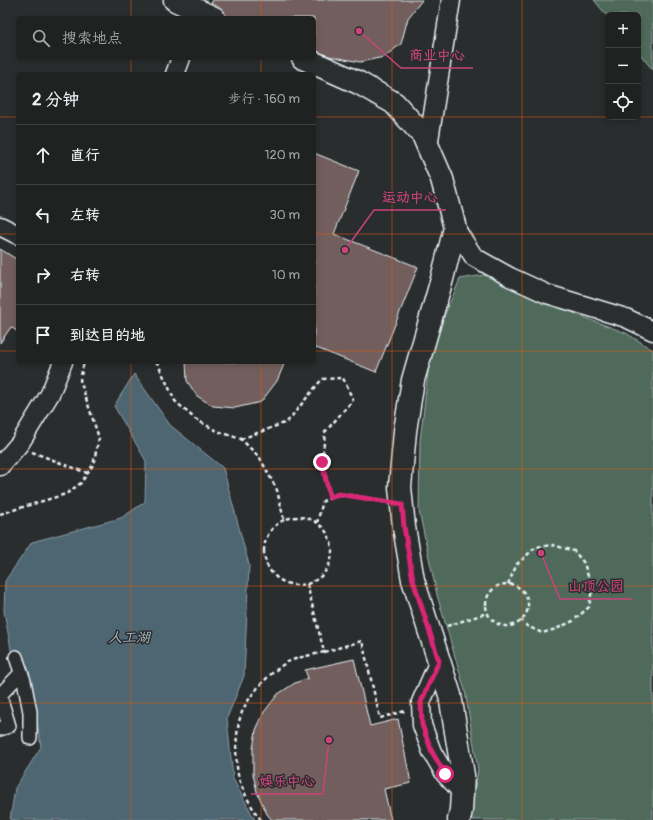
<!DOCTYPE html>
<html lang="zh">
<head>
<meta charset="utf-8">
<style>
  :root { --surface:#202222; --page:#282a2a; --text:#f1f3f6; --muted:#a2a4a5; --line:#3d3f40 }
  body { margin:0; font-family:Pangolin,"LXGW WenKai TC",sans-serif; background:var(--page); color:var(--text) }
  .controls { position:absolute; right:12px; top:12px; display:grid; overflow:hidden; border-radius:6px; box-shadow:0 2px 6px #0003 }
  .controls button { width:36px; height:36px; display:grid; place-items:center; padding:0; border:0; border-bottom:1px solid var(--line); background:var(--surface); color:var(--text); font:20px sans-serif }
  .stop { position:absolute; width:12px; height:12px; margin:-9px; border:3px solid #db2777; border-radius:50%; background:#fff }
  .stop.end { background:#db2777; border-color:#fff; box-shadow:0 1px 4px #0008 }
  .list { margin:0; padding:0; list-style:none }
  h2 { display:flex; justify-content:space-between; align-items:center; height:52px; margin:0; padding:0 16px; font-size:17px }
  h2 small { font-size:13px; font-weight:400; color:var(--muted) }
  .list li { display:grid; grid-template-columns:26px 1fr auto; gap:12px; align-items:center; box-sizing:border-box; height:60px; padding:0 16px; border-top:1px solid var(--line) }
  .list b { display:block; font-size:15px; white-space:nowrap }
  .list em { font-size:13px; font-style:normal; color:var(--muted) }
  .icon { flex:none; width:22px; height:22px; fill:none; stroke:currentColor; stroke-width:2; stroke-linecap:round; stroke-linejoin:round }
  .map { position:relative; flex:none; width:653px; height:820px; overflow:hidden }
  .search { position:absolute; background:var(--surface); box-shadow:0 2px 6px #0003; left:16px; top:16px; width:300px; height:44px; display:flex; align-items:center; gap:10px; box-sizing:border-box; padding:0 14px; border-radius:6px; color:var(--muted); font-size:15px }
  .panel { position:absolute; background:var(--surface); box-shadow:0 2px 6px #0003; left:16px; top:72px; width:300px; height:292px; border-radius:6px }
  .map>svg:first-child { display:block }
  .green { fill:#4f6b5a; stroke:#9caea9 }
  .water { fill:#4e6672; stroke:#8c9ea8 }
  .building { fill:#725f5d; stroke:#e8f1f8 }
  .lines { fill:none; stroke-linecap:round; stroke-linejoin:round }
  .pedestrian-casing { stroke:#e8f1f8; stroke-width:16 }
  .minor-casing { stroke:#e8f1f8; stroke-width:21 }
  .tertiary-casing { stroke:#e8f1f8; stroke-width:25 }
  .path { stroke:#e8f1f8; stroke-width:2.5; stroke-dasharray:4 3; stroke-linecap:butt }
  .pedestrian { stroke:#2a2d2e; stroke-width:13 }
  .minor { stroke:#2a2d2e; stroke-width:18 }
  .tertiary { stroke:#2a2d2e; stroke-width:22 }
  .route { stroke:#db2777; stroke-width:5 }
  .grid { fill:none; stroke:#e8590c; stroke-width:1; stroke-opacity:0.55 }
  .labels { text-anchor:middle; stroke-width:3; stroke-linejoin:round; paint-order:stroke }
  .water-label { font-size:14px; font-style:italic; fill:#aab9c2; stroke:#2a2d2e }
  .leader { fill:none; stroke:#ca437a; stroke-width:1.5 }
  .callout-dot { fill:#ca437a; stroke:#2a2d2e; stroke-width:1.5 }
  .callout-label { font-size:14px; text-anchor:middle; font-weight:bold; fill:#ca437a; stroke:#2a2d2e; stroke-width:3; stroke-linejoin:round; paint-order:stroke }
</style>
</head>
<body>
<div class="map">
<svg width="653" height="820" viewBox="0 0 653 820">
  <rect width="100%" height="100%" fill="#2a2d2e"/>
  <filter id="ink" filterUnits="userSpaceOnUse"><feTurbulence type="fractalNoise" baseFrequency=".025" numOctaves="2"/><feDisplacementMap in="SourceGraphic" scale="8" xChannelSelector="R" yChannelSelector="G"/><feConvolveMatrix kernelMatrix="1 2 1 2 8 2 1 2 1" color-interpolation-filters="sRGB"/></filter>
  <g filter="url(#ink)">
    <path class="green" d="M594,0h59v70l-15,-18v-37h-30v2z
      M484,275l102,43 40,15 27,17v470h-184l9,-50 -13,-79 -28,-96 -18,-84 1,-70 11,-94 29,-68z"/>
    <path class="water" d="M134,374l36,51 53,43 26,97 -5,111 -17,42 6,61 22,41h-245l5,-32 26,-41 -5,-34 -21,-42 -11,-60 1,-30 27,-39 89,-24 24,-16 1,-41 -32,-55z"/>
    <path class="building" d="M213,0h209l-14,18 -7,26 -17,13 -24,5 -31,-6 -15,-6v-32h-83l-23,-9z
      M314,153l45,18 -25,63 84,33 -42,105 -62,-25z
      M0,249l18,11v72l-7,-5 -11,16z
      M186,362h99l-8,19 -16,21 -26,6 -22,-2 -16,-10 -10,-15z
      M354,659l16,67 28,-7 13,64 -27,6 7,31h-119l-5,-6 -10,-22 -4,-18v-25l3,-19 8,-18 14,-18 17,-11 13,-5 -3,-8z"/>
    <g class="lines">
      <g class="pedestrian-casing">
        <path id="pedestrian" d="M16,657l8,24 6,31v26
          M0,695l21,-22
          M0,696l9,30 -9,3"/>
      </g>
      <g class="minor-casing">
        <path id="minor" d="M175,74l6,-16
          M428,146l23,-146
          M0,226l18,9
          M455,228l19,29 36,20 37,17 79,24 27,13
          M0,466l20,-23 30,-49 13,-32
          M439,661l-18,41 1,23 10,27 13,22 17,18"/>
      </g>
      <g class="tertiary-casing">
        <path id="tertiary" d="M175,0l39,18
          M303,58l56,25 35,20 29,32 19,44 13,49 -13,51 -29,101 -8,51 -5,56 4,40 9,53 37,115 13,80 -2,35 -2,10"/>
      </g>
      <path class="path" d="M156,362l2,2 17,37 20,18 22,12 24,8 19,19 17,32 7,30
        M241,439l46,-17 35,-43 21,-1 10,22 -28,32 -3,31 8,35
        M32,452l55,21
        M0,514l66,-20 15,-11 12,-18 6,-27 -19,-58 4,-18
        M264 551a34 34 0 1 1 68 0a34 34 0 1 1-68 0Z
        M317,523l6,-22 15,-7 46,7
        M307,584l17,68 38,-11 18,77 25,-7
        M508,584l9,-20 19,-17 17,-2 21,6 10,12 8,26 -3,18 -16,14 -17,8 -14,4 -15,-7 -6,-6
        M486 605a21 21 0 1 1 42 0a21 21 0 1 1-42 0Z
        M447,626l40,-13
        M261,820c-9,-12 -17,-26 -22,-41 -4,-17 -4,-46 2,-64 5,-17 29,-43 45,-52 10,-6 27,-8 38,-11"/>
      <use href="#pedestrian" class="pedestrian"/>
      <use href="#minor" class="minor"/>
      <use href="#tertiary" class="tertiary"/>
    </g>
  </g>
  <g class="lines" filter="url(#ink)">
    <path class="route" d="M322,462l8,36 8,-4 64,10 2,23 9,53 26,81 -18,41 1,23 10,27 13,22"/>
  </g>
  <path class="grid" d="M131,0v18M261,0v18M392,0v820M522,0v820M131,58v16M261,58v16M0,117h18M314,117h339M0,234h18M314,234h339M0,351h18M314,351h339M131,362v458M261,362v458M0,469h653M0,586h653M0,703h653"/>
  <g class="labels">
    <g class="water-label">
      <text x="129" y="642">人工湖</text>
    </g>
  </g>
  <path class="leader" d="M359 31L401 68H473M345 250L374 210H446M541 553L560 599H632M329 740L323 794H251"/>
  <g class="callout-dot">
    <circle cx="359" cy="31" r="4"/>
    <circle cx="345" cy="250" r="4"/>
    <circle cx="541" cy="553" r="4"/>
    <circle cx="329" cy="740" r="4"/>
  </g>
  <g class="callout-label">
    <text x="437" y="60">商业中心</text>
    <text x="410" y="202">运动中心</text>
    <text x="596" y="591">山顶公园</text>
    <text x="287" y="786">娱乐中心</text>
  </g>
</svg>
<div class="controls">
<button>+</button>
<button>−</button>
<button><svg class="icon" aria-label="locate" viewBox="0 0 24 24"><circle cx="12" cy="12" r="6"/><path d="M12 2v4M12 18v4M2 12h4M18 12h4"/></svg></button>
</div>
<div class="stop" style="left:445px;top:774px"></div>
<div class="stop end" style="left:322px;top:462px"></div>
<div class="search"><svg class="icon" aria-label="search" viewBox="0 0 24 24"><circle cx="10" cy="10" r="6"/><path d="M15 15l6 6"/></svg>搜索地点</div>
<section class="panel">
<h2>2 分钟<small>步行 · 160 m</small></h2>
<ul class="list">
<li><svg class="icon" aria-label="ahead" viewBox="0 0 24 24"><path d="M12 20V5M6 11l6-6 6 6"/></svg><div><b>直行</b></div><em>120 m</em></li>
<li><svg class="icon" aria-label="left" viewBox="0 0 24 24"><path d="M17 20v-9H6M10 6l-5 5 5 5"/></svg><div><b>左转</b></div><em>30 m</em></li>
<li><svg class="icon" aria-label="right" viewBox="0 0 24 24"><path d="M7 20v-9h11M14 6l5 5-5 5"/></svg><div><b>右转</b></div><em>10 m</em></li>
<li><svg class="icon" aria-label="arrive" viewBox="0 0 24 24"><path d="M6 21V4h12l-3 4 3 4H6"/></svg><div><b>到达目的地</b></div></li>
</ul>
</section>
</div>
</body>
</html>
